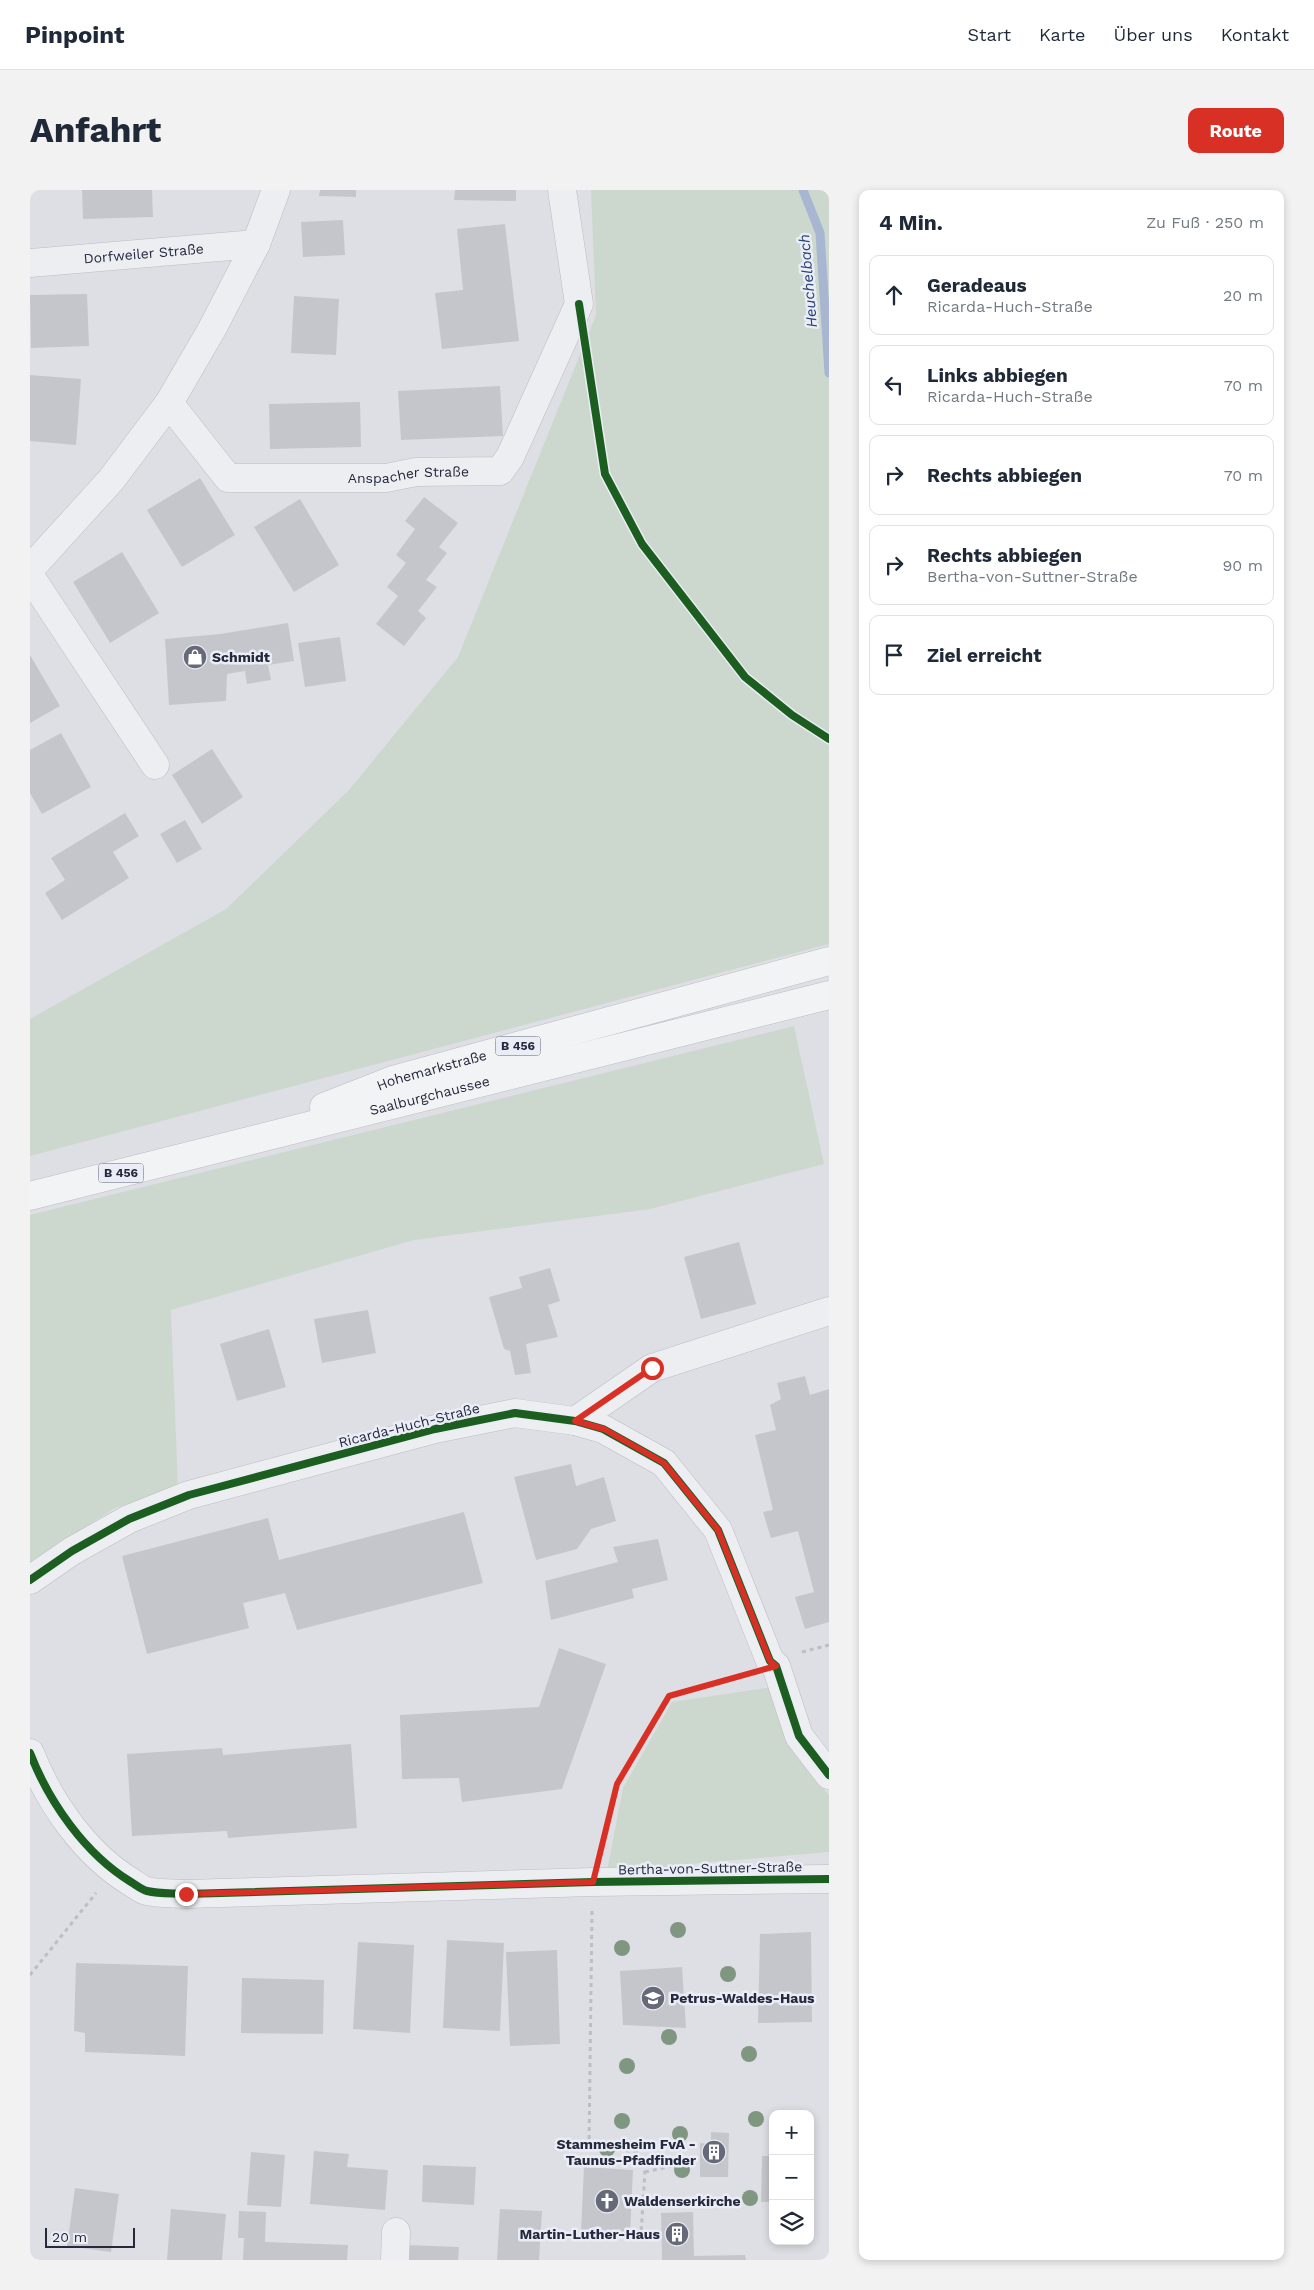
<!DOCTYPE html>
<html lang="de">
<head>
<meta charset="utf-8">
<style>
  :root { --surface:#fff; --page:#f2f2f3; --text:#1f2937; --muted:#747a83; --line:#e0e1e3; --accent:#d93025 }
  body { margin:0; font-family:"Work Sans",sans-serif; background:var(--page); color:var(--text) }
  .controls { position:absolute; right:15px; bottom:15px; display:grid; overflow:hidden; border-radius:10px; box-shadow:0 2px 8px #0003 }
  .controls button { width:45px; height:45px; display:grid; place-items:center; padding:0; border:0; border-bottom:1px solid var(--line); background:var(--surface); color:var(--text); font:25px sans-serif }
  .scale { position:absolute; left:15px; bottom:12px; width:90px; box-sizing:border-box; padding-left:5px; border:2px solid #24293e; border-top:0; font-size:14px; line-height:18px; white-space:nowrap; color:#24293e; -webkit-text-stroke:4px #eaedf5; paint-order:stroke }
  .stop { position:absolute; width:15px; height:15px; margin:-11px; border:4px solid #d93025; border-radius:50%; background:#fff }
  .stop.end { background:#d93025; border-color:#fff; box-shadow:0 1px 5px #0008 }
  .list { margin:0; padding:0; list-style:none }
  h2 { display:flex; justify-content:space-between; align-items:center; height:65px; margin:0; padding:0 20px; font-size:21px }
  h2 small { font-size:16px; font-weight:400; color:var(--muted) }
  .list li { display:grid; grid-template-columns:32px 1fr auto; gap:15px; align-items:center; box-sizing:border-box; height:80px; margin:0 10px 10px; padding:0 10px; border:1px solid var(--line); border-radius:10px }
  .list b { display:block; font-size:19px; white-space:nowrap }
  .list p { margin:0; font-size:16px; white-space:nowrap; color:var(--muted) }
  .list em { font-size:16px; font-style:normal; color:var(--muted) }
  .icon { flex:none; width:28px; height:28px; fill:none; stroke:currentColor; stroke-width:2; stroke-linecap:round; stroke-linejoin:round }
  .map { position:relative; flex:none; width:799px; height:2070px; overflow:hidden; border-radius:10px }
  header { display:flex; align-items:center; gap:30px; box-sizing:border-box; height:70px; padding:0 25px; background:var(--surface); border-bottom:1px solid var(--line) }
  header strong { font-size:24px }
  nav { display:flex; gap:28px; margin-inline-start:auto; font-size:18px }
  .intro { display:flex; align-items:center; justify-content:space-between; box-sizing:border-box; height:120px; padding:0 30px }
  h1 { margin:0; font-size:35px }
  .button { padding:12px 22px; border-radius:10px; background:var(--accent); color:#fff; font-size:18px; font-weight:700 }
  main { display:flex; gap:30px; padding:0 30px }
  aside { flex:1; background:var(--surface); border-radius:10px; box-shadow:0 2px 8px #0003 }
  .map>svg:first-child { display:block }
  .green { fill:#ccd8cd }
  .lines { fill:none; stroke-linecap:round; stroke-linejoin:round }
  .stream { stroke:#a8b6d2; stroke-width:9 }
  .building { fill:#c5c6cc }
  .minor-casing { stroke:#bbbcc2; stroke-width:29 }
  .major-casing { stroke:#babcc2; stroke-width:29 }
  .path { stroke:#bdbec4; stroke-width:3; stroke-dasharray:4 4; stroke-linecap:butt }
  .minor { stroke:#edeef1; stroke-width:28 }
  .major { stroke:#f2f3f5; stroke-width:28 }
  .cycleway-casing { stroke:#eaedf5; stroke-width:11 }
  .cycleway { stroke:#1b5e20; stroke-width:8 }
  .tree { fill:#7f9681 }
  .route { stroke:#d93025; stroke-width:6 }
  .labels { text-anchor:middle; stroke-width:5; stroke-linejoin:round; paint-order:stroke }
  .shield { fill:#eaedf5; stroke:#5f6475; stroke-width:1 }
  .shield-label { font-size:12px; font-weight:bold; fill:#24293e }
  .street-label { font-size:14px; fill:#24293e; stroke:#eaedf5 }
  .poi-label { font-size:14px; font-weight:bold; fill:#24293e; stroke:#eaedf5; text-anchor:start }
  .water-label { font-size:15px; font-style:italic; fill:#2a4176; stroke:#eaedf5 }
</style>
</head>
<body>
<header>
<strong>Pinpoint</strong>
<nav><a>Start</a><a>Karte</a><a>Über uns</a><a>Kontakt</a></nav>
</header>
<div class="intro"><h1>Anfahrt</h1><a class="button">Route</a></div>
<main>
<div class="map">
<svg width="799" height="2070" viewBox="0 0 799 2070">
  <rect width="100%" height="100%" fill="#dedfe4"/>
  <path class="green" d="M561,0h238v754l-799,212v-137l196,-110 123,-119 109,-133 138,-342z
    M764,836l30,138 -174,45 -236,31 -243,70 7,179 -63,19 -85,55v-348z
    M743,1497l21,66 35,42v57l-222,19 16,-83 49,-86z"/>
  <g class="lines">
    <path class="stream" d="M773,0l17,43 9,140"/>
  </g>
  <path class="building" d="M52,0h70l1,27 -70,2z
    M290,0h36v7l-37,-1z
    M425,0h61v11l-62,-1z
    M313,30l2,35 -42,2 -2,-35z
    M475,34l14,117 -77,8 -7,-56 28,-3 -6,-61z
    M57,104l2,52 -58,2 -1,-53z
    M264,106l45,3 -3,56 -45,-2z
    M0,185l51,4 -5,66 -46,-4z
    M470,196l3,50 -102,4 -3,-49z
    M330,212l1,45 -91,2 -1,-45z
    M170,288l35,57 -53,32 -35,-57z
    M394,307l34,26 -19,24 8,6 -21,27 11,7 -19,24 8,7 -22,28 -28,-22 22,-28 -11,-9 19,-24 -10,-8 19,-26 -10,-8z
    M270,309l39,66 -45,27 -40,-65z
    M92,362l37,61 -49,30 -37,-61z
    M258,433l6,38 -26,4 3,15 -24,4 -2,-13 -18,3 -1,27 -57,4 -4,-66 55,-5z
    M310,447l6,44 -41,6 -7,-44z
    M0,465l30,51 -30,17z
    M31,543l30,54 -49,27 -12,-21v-43z
    M182,559l31,48 -41,27 -30,-49z
    M95,623l14,23 -26,16 16,26 -67,42 -17,-27 20,-13 -14,-22z
    M155,630l17,29 -25,14 -17,-29z
    M709,1052l17,62 -55,15 -17,-62z
    M520,1078l10,33 -12,4 10,32 -32,7 5,29 -16,2 -5,-24 -6,-2 -15,-52 33,-9 -3,-11z
    M338,1120l8,43 -54,10 -8,-44z
    M239,1139l17,58 -49,14 -17,-57z
    M775,1186l5,19 19,-6v233l-24,7 -10,-32 19,-5 -16,-61 -27,7 -8,-26 10,-2 -18,-75 21,-5 -6,-25 11,-6 -4,-16z
    M541,1274l5,22 28,-9 12,44 -25,8 -14,20 -41,11 -22,-83z
    M434,1322l19,71 -186,47 -12,-37 -42,10 6,25 -102,26 -25,-98 146,-38 11,42z
    M628,1349l10,41 -36,9 2,9 -83,22 -6,-39 73,-19 -5,-15z
    M529,1458l47,16 -44,125 -100,13 -3,-24 -57,1 -2,-64 139,-8z
    M321,1554l6,84 -129,10 -1,-7 -95,5 -5,-82 95,-6 1,7z
    M781,1742l1,90 -54,1 2,-89z
    M417,1750l57,3 -4,88 -57,-3z
    M328,1752l56,3 -4,88 -57,-4z
    M527,1760l3,94 -50,2 -4,-94z
    M46,1773l112,3 -3,90 -100,-4v-19l-11,-2z
    M652,1777l4,61 -63,-3 -3,-54z
    M212,1788l82,2 -1,54 -82,-1z
    M681,1942l18,1 -1,44h-28v-34l11,1z
    M284,1961l35,3 -2,13 41,3 -3,40 -75,-6z
    M221,1962l34,3 -4,52 -34,-2z
    M732,1966h11v46h-12z
    M393,1975l53,2 -2,38 -52,-3z
    M554,1977l49,3 -3,64 -49,-3z
    M45,1998l44,6 -8,58 -44,-6z
    M141,2019l55,5 -4,46h-55z
    M470,2019l42,2 -3,49h-42z
    M209,2021l27,1 -1,30 83,3 -1,15h-104l1,-22h-6z
    M663,2022l1,44 51,-1 1,5h-84l-1,-47z
    M376,2055l53,2 -1,13h-53z"/>
  <g class="lines">
    <g class="minor-casing">
      <g id="minor">
        <path id="s1" d="M0,73l226,-19"/>
        <path id="s2" d="M139,213l59,75h158l30,-6 84,-1 10,-14 69,-153 -17,-114"/>
        <path d="M0,379l81,-89 58,-77 43,-74 44,-85 20,-54"/>
        <path d="M0,386l125,189"/>
        <path d="M545,1231l77,-53 177,-57"/>
        <path d="M0,1390l42,-29 57,-32 60,-24 246,-66 80,-16 60,8 28,8 61,34 54,67 52,131 6,5 23,70 30,39"/>
        <path d="M0,1563c19,49 55,101 101,129 5,3 11,8 16,9 12,3 26,2 39,3l407,-12 236,-3"/>
        <path d="M365,2070l1,-28"/>
      </g>
    </g>
    <g class="major-casing">
      <g id="major">
        <path id="s3" d="M294,917l69,-27 436,-119"/>
        <path id="s4" d="M0,1006l799,-201"/>
      </g>
    </g>
    <path class="path" d="M772,1462l27,-7
      M570,1664l17,-70 52,-87 77,-23
      M562,1721l-3,235 49,6 7,20 -4,62
      M0,1785l66,-82
      M615,1982l55,-12"/>
    <use href="#minor" class="minor"/>
    <use href="#major" class="major"/>
    <g class="cycleway-casing">
      <path id="cycleway" d="M549,114l26,170 37,70 103,133 47,38 37,24
        M0,1390l42,-29 57,-32 60,-24 246,-66 80,-16 60,8 28,8 61,34 54,67 52,131 6,5 23,70 30,39
        M0,1563c19,49 55,101 101,129 5,3 11,8 16,9 12,3 26,2 39,3l407,-12 236,-3"/>
    </g>
    <use href="#cycleway" class="cycleway"/>
  </g>
  <g class="tree">
    <circle cx="648" cy="1740" r="8"/>
    <circle cx="592" cy="1758" r="8"/>
    <circle cx="698" cy="1784" r="8"/>
    <circle cx="639" cy="1847" r="8"/>
    <circle cx="719" cy="1864" r="8"/>
    <circle cx="597" cy="1876" r="8"/>
    <circle cx="726" cy="1929" r="8"/>
    <circle cx="592" cy="1931" r="8"/>
    <circle cx="650" cy="1944" r="8"/>
    <circle cx="577" cy="1959" r="8"/>
    <circle cx="652" cy="1980" r="8"/>
    <circle cx="720" cy="2008" r="8"/>
  </g>
  <g class="lines">
    <path class="route" d="M156,1704l407,-12 24,-98 52,-88 107,-30 -6,-5 -52,-131 -54,-67 -60,-34 -29,-8 77,-53"/>
  </g>
  <defs>
    <g id="shop-disc" transform="scale(1.25)"><circle r="9.5" fill="#656978" stroke="#eaedf5"/><path d="M-5-2.5h2.3a2.7 3.5 0 0 1 5.4 0H5L5.5 6h-11ZM-1.5-2.5h3a1.5 2.3 0 0 0-3 0Z" fill="#fff"/></g>
    <g id="school-disc" transform="scale(1.25)"><circle r="9.5" fill="#656978" stroke="#eaedf5"/><path d="M0-5L7-2L0 1L-7-2ZM-4 1L0 2.5L4 1V4Q0 6-4 4Z" fill="#fff"/></g>
    <g id="building-disc" transform="scale(1.25)"><circle r="9.5" fill="#656978" stroke="#eaedf5"/><path d="M-4-6H4V6H1V3H-1V6H-4ZM-2.5-4.3h1.7v1.8h-1.7ZM.8-4.3h1.7v1.8H.8ZM-2.5-1h1.7V.8h-1.7ZM.8-1h1.7V.8H.8Z" fill="#fff"/></g>
    <g id="church-disc" transform="scale(1.25)"><circle r="9.5" fill="#656978" stroke="#eaedf5"/><path d="M-1.2-6h2.4v3.5h3.3v2.4h-3.3V6h-2.4V-.1h-3.3v-2.4h3.3Z" fill="#fff"/></g>
  </defs>
  <g fill-rule="evenodd">
    <use href="#shop-disc" x="165" y="467"/>
    <use href="#school-disc" x="623" y="1808"/>
    <use href="#building-disc" x="684" y="1962"/>
    <use href="#church-disc" x="577" y="2011"/>
    <use href="#building-disc" x="647" y="2044"/>
  </g>
  <g class="labels">
    <g class="shield">
      <rect x="465.5" y="846.5" width="45" height="19" rx="4"/>
      <rect x="68.5" y="973.5" width="45" height="19" rx="4"/>
    </g>
    <g class="shield-label">
      <text x="488" y="860">B 456</text>
      <text x="91" y="987">B 456</text>
    </g>
    <g class="street-label">
      <text dy="5" stroke="none"><textPath href="#s1" startOffset="114">Dorfweiler Straße</textPath></text>
      <text dy="5" stroke="none"><textPath href="#s2" startOffset="276">Anspacher Straße</textPath></text>
      <text dy="5" stroke="none"><textPath href="#s3" startOffset="114">Hohemarkstraße</textPath></text>
      <text dy="5" stroke="none"><textPath href="#s4" startOffset="412">Saalburgchaussee</textPath></text>
      <text transform="translate(379 1235) rotate(-14)" y="5">Ricarda-Huch-Straße</text>
      <text transform="translate(680 1678) rotate(-1)" y="5">Bertha-von-Suttner-Straße</text>
    </g>
    <g class="poi-label">
      <text x="182" y="472">Schmidt</text>
      <text x="640" y="1813">Petrus-Waldes-Haus</text>
      <text x="666" y="1959" text-anchor="end">Stammesheim FvA -<tspan x="666" dy="16">Taunus-Pfadfinder</tspan></text>
      <text x="594" y="2016">Waldenserkirche</text>
      <text x="630" y="2049" text-anchor="end">Martin-Luther-Haus</text>
    </g>
    <g class="water-label">
      <text transform="translate(778 91) rotate(-95)" y="5">Heuchelbach</text>
    </g>
  </g>
</svg>
<div class="controls">
<button>+</button>
<button>−</button>
<button><svg class="icon" aria-label="layers" viewBox="0 0 24 24"><path d="M12 4l9 5-9 5-9-5zM3 14l9 5 9-5"/></svg></button>
</div>
<div class="scale">20 m</div>
<div class="stop" style="left:622px;top:1178px"></div>
<div class="stop end" style="left:156px;top:1704px"></div>
</div>
<aside>
<h2>4 Min.<small>Zu Fuß · 250 m</small></h2>
<ul class="list">
<li><svg class="icon" aria-label="ahead" viewBox="0 0 24 24"><path d="M12 20V5M6 11l6-6 6 6"/></svg><div><b>Geradeaus</b><p>Ricarda-Huch-Straße</p></div><em>20 m</em></li>
<li><svg class="icon" aria-label="left" viewBox="0 0 24 24"><path d="M17 20v-9H6M10 6l-5 5 5 5"/></svg><div><b>Links abbiegen</b><p>Ricarda-Huch-Straße</p></div><em>70 m</em></li>
<li><svg class="icon" aria-label="right" viewBox="0 0 24 24"><path d="M7 20v-9h11M14 6l5 5-5 5"/></svg><div><b>Rechts abbiegen</b></div><em>70 m</em></li>
<li><svg class="icon" aria-label="right" viewBox="0 0 24 24"><path d="M7 20v-9h11M14 6l5 5-5 5"/></svg><div><b>Rechts abbiegen</b><p>Bertha-von-Suttner-Straße</p></div><em>90 m</em></li>
<li><svg class="icon" aria-label="arrive" viewBox="0 0 24 24"><path d="M6 21V4h12l-3 4 3 4H6"/></svg><div><b>Ziel erreicht</b></div></li>
</ul>
</aside>
</main>
</body>
</html>
